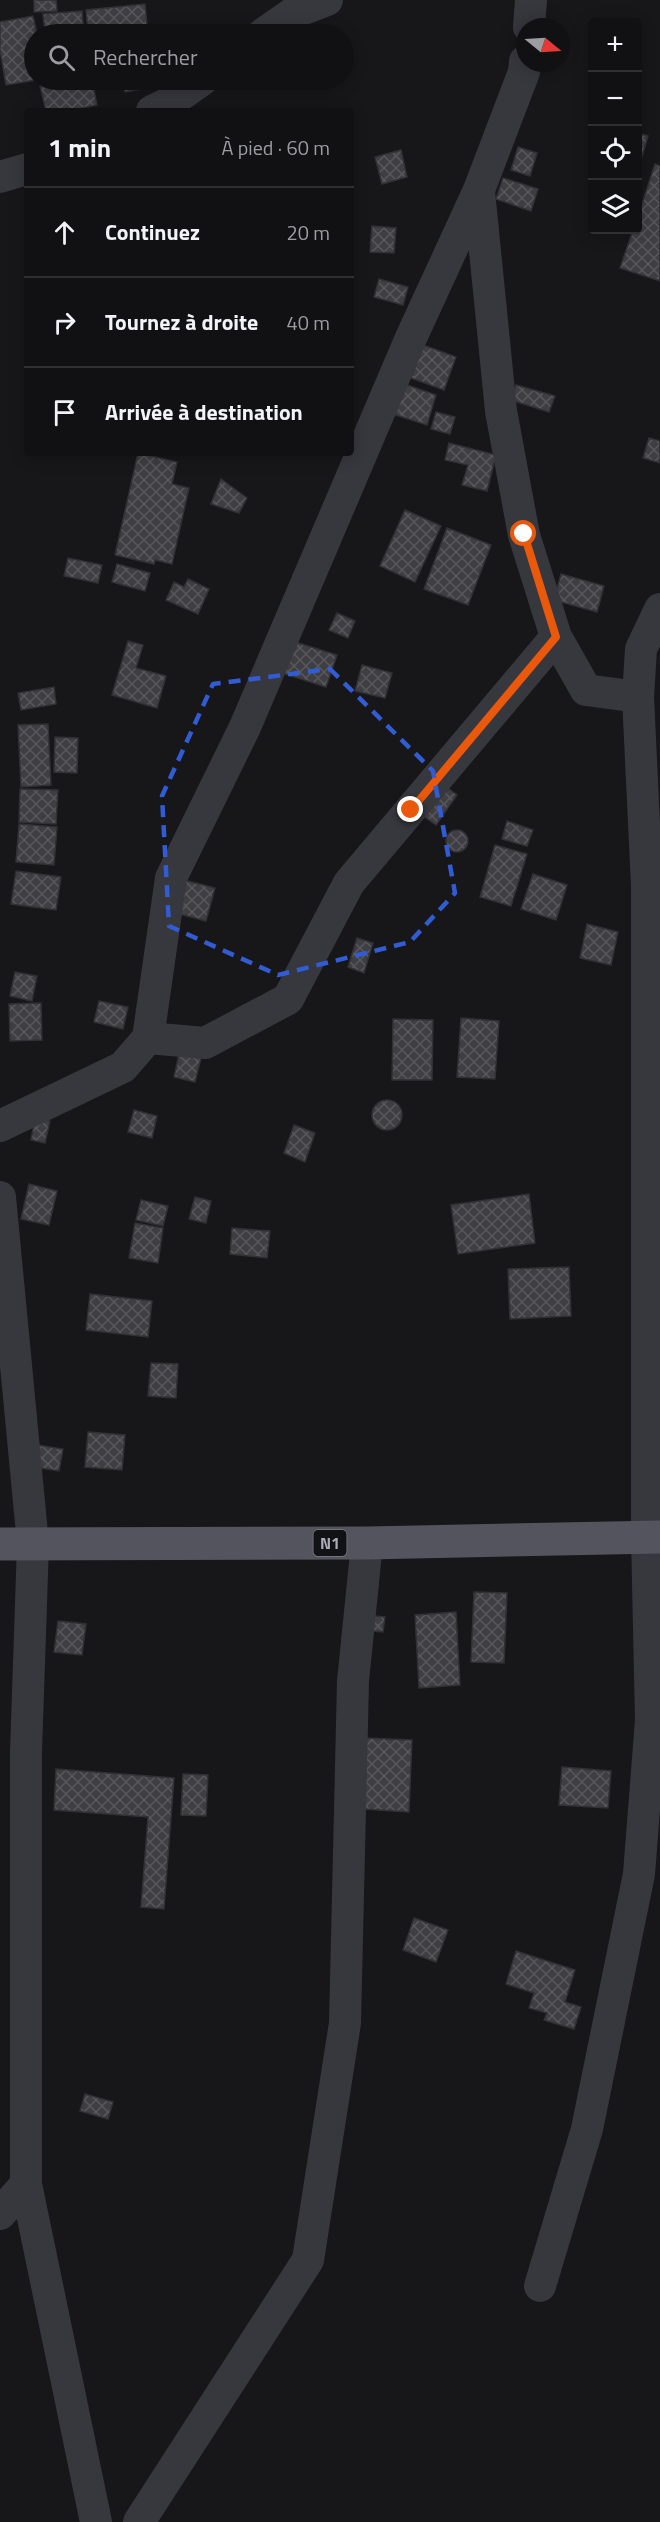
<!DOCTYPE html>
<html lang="fr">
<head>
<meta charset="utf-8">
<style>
  :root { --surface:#111013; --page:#1e1e21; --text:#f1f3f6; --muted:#9c9da0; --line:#303033 }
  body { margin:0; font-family:"Titillium Web",sans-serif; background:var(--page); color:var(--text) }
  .controls { position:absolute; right:18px; top:18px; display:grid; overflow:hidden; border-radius:6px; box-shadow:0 3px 15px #0003 }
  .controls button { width:54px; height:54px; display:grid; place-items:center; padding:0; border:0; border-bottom:2px solid var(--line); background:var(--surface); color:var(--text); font:30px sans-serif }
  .compass { position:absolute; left:516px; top:18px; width:54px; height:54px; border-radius:50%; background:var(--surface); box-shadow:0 3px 15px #0003; rotate:108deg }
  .stop { position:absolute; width:18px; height:18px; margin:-14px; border:4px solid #ea580c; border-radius:50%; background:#fff }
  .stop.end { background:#ea580c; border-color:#fff; box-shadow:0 2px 6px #0008 }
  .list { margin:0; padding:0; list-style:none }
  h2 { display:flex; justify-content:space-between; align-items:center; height:78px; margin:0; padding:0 24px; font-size:26px }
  h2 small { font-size:20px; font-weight:400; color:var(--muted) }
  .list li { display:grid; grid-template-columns:39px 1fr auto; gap:18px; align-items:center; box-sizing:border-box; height:90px; padding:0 24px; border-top:2px solid var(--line) }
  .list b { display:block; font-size:22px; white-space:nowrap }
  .list em { font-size:20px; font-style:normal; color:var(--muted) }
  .icon { flex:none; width:33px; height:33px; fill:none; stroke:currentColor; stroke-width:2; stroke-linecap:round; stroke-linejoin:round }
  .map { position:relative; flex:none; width:660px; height:2522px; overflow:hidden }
  .search { position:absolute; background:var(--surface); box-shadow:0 3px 15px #0003; left:24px; top:24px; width:330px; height:66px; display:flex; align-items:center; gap:15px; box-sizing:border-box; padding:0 21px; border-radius:33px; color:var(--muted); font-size:22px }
  .panel { position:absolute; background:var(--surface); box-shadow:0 3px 15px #0003; left:24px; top:108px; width:330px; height:348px; border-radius:6px }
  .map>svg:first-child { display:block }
  .building { fill:url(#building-cross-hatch); stroke:#313035; stroke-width:1.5 }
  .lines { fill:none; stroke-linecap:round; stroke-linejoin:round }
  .minor { stroke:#37373e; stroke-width:32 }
  .primary { stroke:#53545d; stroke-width:33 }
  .route { stroke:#ea580c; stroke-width:8 }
  .marked { fill:none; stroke:#325cd3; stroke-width:4.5; stroke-dasharray:12 8; stroke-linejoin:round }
  .labels { text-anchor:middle; stroke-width:6; stroke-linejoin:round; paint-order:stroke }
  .shield { fill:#121114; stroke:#7b7d88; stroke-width:1.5 }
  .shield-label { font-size:16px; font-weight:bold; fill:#a8abb9 }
</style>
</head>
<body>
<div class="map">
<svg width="660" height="2522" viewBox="0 0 660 2522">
  <defs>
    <pattern id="building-cross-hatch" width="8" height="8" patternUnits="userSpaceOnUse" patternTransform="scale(1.5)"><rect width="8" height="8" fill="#3e3e43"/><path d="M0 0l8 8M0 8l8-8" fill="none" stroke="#57575c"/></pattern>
  </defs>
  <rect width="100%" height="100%" fill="#171619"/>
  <path class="building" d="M34,0h22l1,11 -23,1z
    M145,4l3,30h-60l-2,-24z
    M82,11l2,23h-39l-2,-20z
    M33,16l4,18h-3v46h3l-31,5 -6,-35v-28z
    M68,80h24l5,25 -28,6h-23l-6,-25z
    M123,80h32l1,7 -31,5z
    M638,133l10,3 -10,34z
    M518,147l19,6 -7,23 -19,-6z
    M401,150l6,27 -25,7 -7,-27z
    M655,164l5,2v115l-40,-13 13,-38h5v-14z
    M503,178l35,11 -7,22 -35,-12z
    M372,226l24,2 -2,25 -24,-1z
    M379,279l29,8 -5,18 -29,-8z
    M423,345l33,12 -12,33 -33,-12z
    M404,384l32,11 -9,30 -34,-11z
    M516,385l39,11 -6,16 -38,-12z
    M436,412l19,5 -5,17 -19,-5z
    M649,438l11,3v22l-17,-5z
    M449,443l47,12 -9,36 -25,-6 6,-20 -23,-5z
    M138,453l39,9 -5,22 17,4 -17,76 -17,-4 -1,4 -39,-9z
    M221,479l26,19 -8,15 -28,-9z
    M405,510l36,16 -26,56 -35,-16z
    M447,528l44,17 -23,60 -44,-16z
    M68,558l34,7 -4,18 -34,-7z
    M117,564l33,9 -5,18 -33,-9z
    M561,574l43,12 -7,26 -43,-12z
    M188,579l21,10 -11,25 -32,-14 8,-18 10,5z
    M337,613l18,8 -7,17 -19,-8z
    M128,641l15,4 -7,23 30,8 -9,32 -45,-13z
    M292,641l45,14 -11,32 -44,-14z
    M362,665l30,8 -7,25 -30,-7z
    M54,687l2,17 -35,6 -3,-17z
    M48,724l3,61 -30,2 -3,-62z
    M55,737l23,1 -1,35 -23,-1z
    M444,785l13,10 -21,30 -14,-10z
    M20,789l38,1 -2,34 -37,-2z
    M507,821l26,9 -6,16 -25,-7z
    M19,824l38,3 -3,38 -38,-3z
    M446 841a11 11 0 1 1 22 0a11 11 0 1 1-22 0Z
    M495,845l32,9 -16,52 -31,-9z
    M16,871l45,6 -5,33 -45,-6z
    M533,874l34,11 -11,35 -35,-11z
    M184,880l31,8 -9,33 -30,-8z
    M587,924l31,8 -7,33 -31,-7z
    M357,938l16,5 -9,30 -16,-6z
    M15,972l22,4 -5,25 -22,-5z
    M99,1001l29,6 -5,22 -29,-7z
    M41,1003l1,37 -32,1 -1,-37z
    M461,1018l38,3 -4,58 -38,-2z
    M393,1019l40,1 -1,60h-40z
    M181,1045l22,5 -8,32 -21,-5z
    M372 1115a15 15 0 1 1 30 0a15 15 0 1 1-30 0Z
    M134,1110l23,6 -5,22 -24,-6z
    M35,1118l15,3 -5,22 -14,-3z
    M294,1125l21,8 -10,29 -21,-9z
    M29,1184l28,7 -8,34 -28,-6z
    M529,1194l6,49 -77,11 -7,-49z
    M195,1197l16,4 -5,22 -17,-4z
    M141,1200l27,6 -5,20 -27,-6z
    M135,1223l28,5 -5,35 -29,-5z
    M232,1228l38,3 -3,27 -37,-4z
    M569,1267l2,49 -61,3 -2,-50z
    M90,1294l62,7 -4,36 -62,-7z
    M151,1363l27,1 -2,34 -28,-2z
    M88,1432l37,3 -3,35 -37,-3z
    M37,1445l26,4 -4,22 -26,-4z
    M474,1592l33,1 -3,70 -33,-1z
    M456,1612l4,73 -41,3 -4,-73z
    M374,1616l11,1 -2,15 -10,-1z
    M58,1621l28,3 -4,31 -28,-3z
    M366,1738l46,2 -3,72 -46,-3z
    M562,1767l49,4 -3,37 -49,-3z
    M56,1769l118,9 -10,131 -23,-2 7,-90 -94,-7z
    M183,1774l25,1 -2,41 -25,-1z
    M414,1918l34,12 -12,32 -33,-12z
    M516,1951l59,19 -10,32 16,5 -7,22 -30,-9 3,-7 -18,-5 5,-15 -28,-9z
    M85,2094l28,8 -5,17 -28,-8z"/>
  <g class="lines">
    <path class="minor" d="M529,27l2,-27
      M263,34l30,-21 34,-13
      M152,111l19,-9 31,-22
      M0,177l27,-8
      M479,191l22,220 23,124 32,102 30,53 52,7
      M148,1038l57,5 83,-44 61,-116 207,-246
      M0,1126l123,-59 25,-29 23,-160 74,-151 165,-387 69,-150 45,-118 1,-11
      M0,1197l33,347 -7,208v432l70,338
      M0,2214l26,-30
      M540,2286l47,-157 52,-255 12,-154 -4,-183v-651l-9,-189 3,-48 19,-40
      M139,2522l169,-262 37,-237 8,-342 14,-138"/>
    <path class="primary" d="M0,1544l367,-1 293,-6"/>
  </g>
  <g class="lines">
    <path class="route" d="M411,810l145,-173 -32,-103"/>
  </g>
  <path class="marked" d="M330,669l103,102 22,122 -45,49 -132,33 -109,-49 -7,-130 51,-112z"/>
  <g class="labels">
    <rect class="shield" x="313.5" y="1530" width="33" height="26" rx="4.5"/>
    <g class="shield-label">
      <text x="330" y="1549">N1</text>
    </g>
  </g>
</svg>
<div class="controls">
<button>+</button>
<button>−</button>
<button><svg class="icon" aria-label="locate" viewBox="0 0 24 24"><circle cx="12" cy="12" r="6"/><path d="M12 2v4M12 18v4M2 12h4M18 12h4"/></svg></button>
<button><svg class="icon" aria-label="layers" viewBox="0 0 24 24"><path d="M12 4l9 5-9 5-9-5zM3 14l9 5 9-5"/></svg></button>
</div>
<svg class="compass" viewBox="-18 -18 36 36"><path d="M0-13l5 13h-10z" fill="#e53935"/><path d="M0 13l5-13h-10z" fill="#9c9da0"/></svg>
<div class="stop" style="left:524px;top:534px"></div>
<div class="stop end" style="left:411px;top:810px"></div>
<div class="search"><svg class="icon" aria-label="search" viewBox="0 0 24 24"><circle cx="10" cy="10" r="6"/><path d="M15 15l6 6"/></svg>Rechercher</div>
<section class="panel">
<h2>1 min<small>À pied · 60 m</small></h2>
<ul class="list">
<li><svg class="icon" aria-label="ahead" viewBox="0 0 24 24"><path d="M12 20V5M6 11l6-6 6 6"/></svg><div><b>Continuez</b></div><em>20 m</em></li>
<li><svg class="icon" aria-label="right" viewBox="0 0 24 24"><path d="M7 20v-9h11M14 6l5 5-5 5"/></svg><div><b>Tournez à droite</b></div><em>40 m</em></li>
<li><svg class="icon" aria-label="arrive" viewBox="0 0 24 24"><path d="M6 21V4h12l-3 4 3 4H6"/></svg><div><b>Arrivée à destination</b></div></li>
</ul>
</section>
</div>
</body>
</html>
